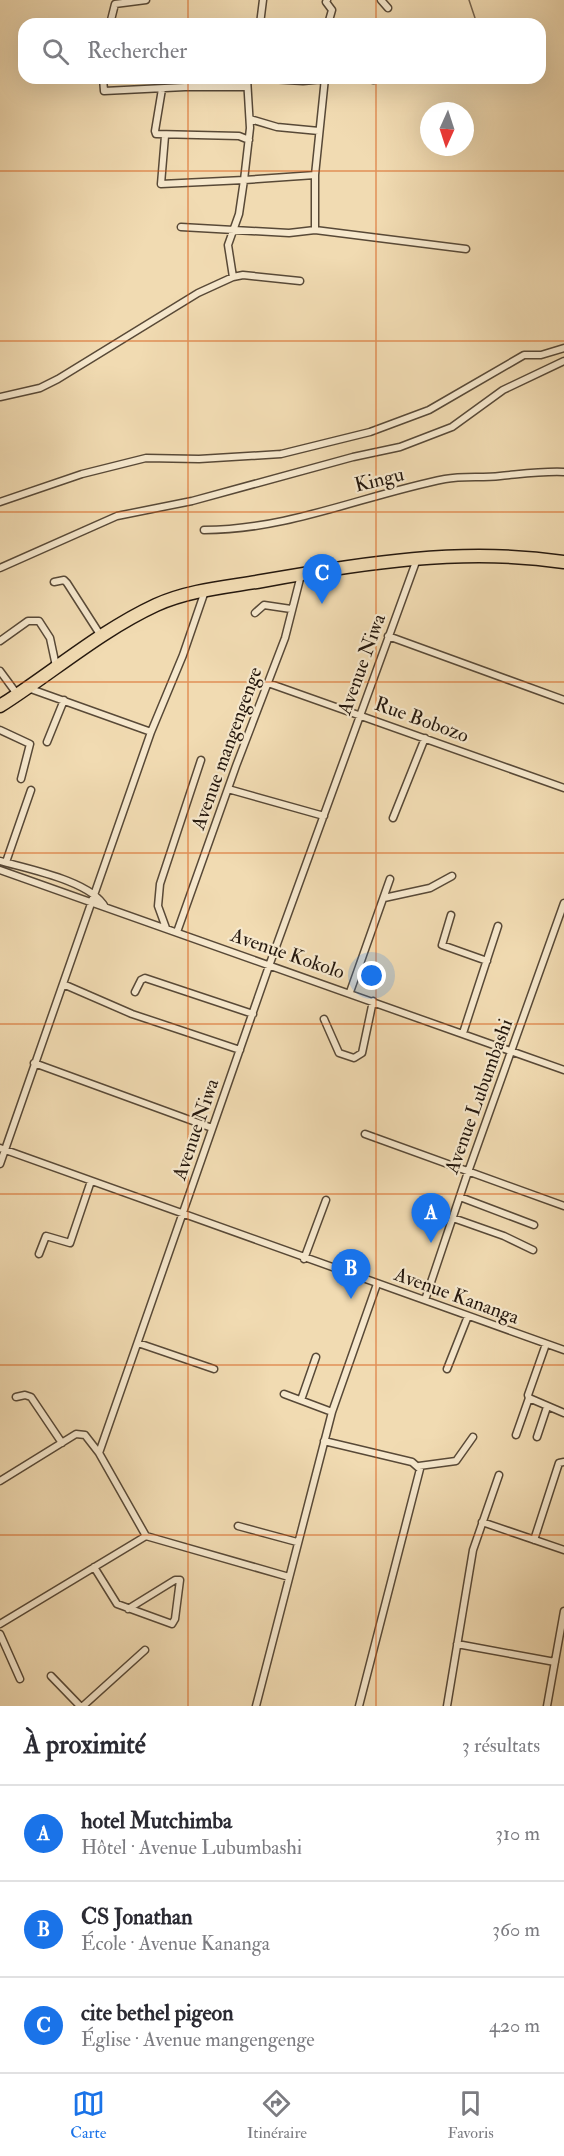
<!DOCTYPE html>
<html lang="fr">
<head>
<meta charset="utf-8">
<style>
  :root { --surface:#fff; --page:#f7f7f7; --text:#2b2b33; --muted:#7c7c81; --line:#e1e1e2; --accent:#1a73e8 }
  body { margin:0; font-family:"IM FELL Double Pica",serif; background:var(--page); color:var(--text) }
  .compass { position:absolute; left:420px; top:102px; width:54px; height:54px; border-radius:50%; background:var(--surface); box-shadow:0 6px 24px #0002; rotate:183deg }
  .you { position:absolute; left:372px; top:976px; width:21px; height:21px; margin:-15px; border:4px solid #fff; border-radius:50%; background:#1a73e8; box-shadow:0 0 0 9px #1a73e833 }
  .badge { display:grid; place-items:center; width:39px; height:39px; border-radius:50%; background:var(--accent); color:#fff; font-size:20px; font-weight:700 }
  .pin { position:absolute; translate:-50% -50px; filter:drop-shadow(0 2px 3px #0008) }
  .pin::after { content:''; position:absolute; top:32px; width:21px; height:18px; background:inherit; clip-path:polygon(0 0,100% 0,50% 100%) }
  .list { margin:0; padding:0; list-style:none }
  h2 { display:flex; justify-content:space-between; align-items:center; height:78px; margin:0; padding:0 24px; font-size:26px }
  h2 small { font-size:20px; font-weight:400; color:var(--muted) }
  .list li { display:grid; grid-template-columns:39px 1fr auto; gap:18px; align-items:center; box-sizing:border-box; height:96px; padding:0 24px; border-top:2px solid var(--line) }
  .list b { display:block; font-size:22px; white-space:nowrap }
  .list p { margin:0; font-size:20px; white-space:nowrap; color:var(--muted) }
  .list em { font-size:20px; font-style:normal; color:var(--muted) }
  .icon { flex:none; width:33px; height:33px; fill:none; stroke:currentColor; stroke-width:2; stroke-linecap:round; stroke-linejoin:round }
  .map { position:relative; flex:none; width:564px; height:1706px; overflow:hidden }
  .search { position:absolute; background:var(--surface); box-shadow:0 6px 24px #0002; left:18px; right:18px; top:18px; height:66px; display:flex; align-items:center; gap:15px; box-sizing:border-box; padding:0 21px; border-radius:18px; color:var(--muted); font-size:22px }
  .sheet { height:366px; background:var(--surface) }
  nav { display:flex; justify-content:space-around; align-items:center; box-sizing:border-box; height:84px; border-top:2px solid var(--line); background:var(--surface); font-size:16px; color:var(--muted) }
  nav a { display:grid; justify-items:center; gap:3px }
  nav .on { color:var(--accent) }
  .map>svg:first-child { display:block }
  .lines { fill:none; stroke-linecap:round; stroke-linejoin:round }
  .stream { stroke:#76654f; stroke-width:1.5 }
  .street-casing { stroke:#584937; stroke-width:9 }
  .highway-casing { stroke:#25180e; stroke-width:15 }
  .street { stroke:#f6e8cd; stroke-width:6 }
  .highway { stroke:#f1dbb2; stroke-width:12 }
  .grid { fill:none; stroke:#d4520c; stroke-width:1.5; stroke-opacity:0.55 }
  .labels { text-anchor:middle; stroke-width:4.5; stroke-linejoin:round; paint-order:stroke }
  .street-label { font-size:20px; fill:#25180e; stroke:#f6e8cd }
</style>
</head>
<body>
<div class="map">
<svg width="564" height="1706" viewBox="0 0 564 1706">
  <rect width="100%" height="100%" fill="#f1dbb2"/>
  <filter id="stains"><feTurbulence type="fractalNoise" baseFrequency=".00333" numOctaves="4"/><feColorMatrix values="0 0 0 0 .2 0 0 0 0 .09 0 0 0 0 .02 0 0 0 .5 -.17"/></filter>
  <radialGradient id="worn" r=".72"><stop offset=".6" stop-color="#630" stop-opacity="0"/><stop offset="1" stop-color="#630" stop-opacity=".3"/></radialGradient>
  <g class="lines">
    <path class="stream" d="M469,0l8,24"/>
    <g class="street-casing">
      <path id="street" d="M327,0l-1,2 6,8 -4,14
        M381,0l7,8
        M110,24l5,-20 31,-4
        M260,24l3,-24
        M103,78l1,13 81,-4h62
        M247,78l3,50 -6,52 71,-5 10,-97
        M255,78l48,3 22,-2
        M365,78l9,2
        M162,89l-7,42 1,3 83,2 10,4
        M250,119l27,8 42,4
        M165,136l-4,48 83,-4 -5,34 -11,31 5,32
        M315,175v55
        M181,227l108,6 26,-3 151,19
        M0,397l40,-9 18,-9 140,-86 35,-16 10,-2 57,6
        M0,502l82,-28 64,-16 53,1 82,-5 89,-22 59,-22 95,-55h17l23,-7
        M204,530c84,0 160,-35 241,-51 18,-3 37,-1 55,-3 22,-2 42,-5 64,-4
        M0,568l117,-52 75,-15 161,-44 47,-10 52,-20 51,-37 61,-29
        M54,582l10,-2 3,3 34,53
        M255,613l9,-8 27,4
        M388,636l176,64
        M0,641l28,-20h11l11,17 6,28
        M0,671l17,23
        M268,683l296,105
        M28,688l123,44
        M0,730l30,14 -9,35
        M47,742l17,-42
        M228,789l96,27
        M393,818l32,-80
        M0,861c28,8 91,20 105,46
        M6,862l25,-72
        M0,870l564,200
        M384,898l46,-10 22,-12
        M451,915l-9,30 45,16
        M166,928l-8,-22 2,-22 41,-124
        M177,932l59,-166 49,-128 16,-63
        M63,984l69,30 108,36
        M135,992l6,-12 4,-2 108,36
        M350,992l40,-113
        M324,1019l15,34 15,5 8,-5 11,-52
        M463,1033l35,-107
        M34,1063l178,65
        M365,1134l199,72
        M0,1148l564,202
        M0,1164l151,-432 32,-77 22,-64
        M460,1197l74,28
        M453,1218l51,18 29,14
        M39,1254l7,-18 24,7 21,-62
        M304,1259l22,-59
        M425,1300l43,-128 96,-269
        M138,1343l76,26
        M546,1344l-18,51 1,3 35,15
        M447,1369l21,-53
        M284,1394l48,18
        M16,1397l9,-2 6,2 31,46
        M301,1400l15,-43
        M516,1435l13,-37
        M537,1437l10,-30
        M324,1441l88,21 8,7 -61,237
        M99,1453l170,-487 148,-407
        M419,1466l37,-5 17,-24
        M0,1481l76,-47 9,1 14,18 47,83 143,41
        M482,1522l82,28
        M238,1526l59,16
        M534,1540l25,-77 5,-1
        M94,1567l23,37 55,20 3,-5 5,-39h-5l-47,29
        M0,1624l146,-88
        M0,1634l20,45
        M457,1644l98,18
        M51,1676l29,30
        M83,1706l62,-56
        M256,1706l76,-294 45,-128
        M447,1706l26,-156 26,-75
        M547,1706l17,-95"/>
    </g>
    <g class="highway-casing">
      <path id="highway" d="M0,706c52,-33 100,-75 156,-101 33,-15 71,-18 106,-24 101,-18 200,-34 302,-19"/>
    </g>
    <use href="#street" class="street"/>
    <use href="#highway" class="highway"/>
  </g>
  <path class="grid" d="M188,0v24M376,0v24M188,78v1628M376,78v1628M0,171h564M0,341h564M0,512h564M0,682h564M0,853h564M0,1024h564M0,1194h564M0,1365h564M0,1535h564"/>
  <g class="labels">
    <g class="street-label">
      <text transform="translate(379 479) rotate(-14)" y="7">Kingu</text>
      <text transform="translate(361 664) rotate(-70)" y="7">Avenue Niwa</text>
      <text transform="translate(422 719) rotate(20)" y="7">Rue Bobozo</text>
      <text transform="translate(226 748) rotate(-70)" y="7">Avenue mangengenge</text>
      <text transform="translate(288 953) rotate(19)" y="7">Avenue Kokolo</text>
      <text transform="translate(478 1096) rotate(-70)" y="7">Avenue Lubumbashi</text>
      <text transform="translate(195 1129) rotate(-71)" y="7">Avenue Niwa</text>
      <text transform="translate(457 1295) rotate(20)" y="7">Avenue Kananga</text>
    </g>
  </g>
  <rect width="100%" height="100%" filter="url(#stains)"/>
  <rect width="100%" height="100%" fill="url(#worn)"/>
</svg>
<svg class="compass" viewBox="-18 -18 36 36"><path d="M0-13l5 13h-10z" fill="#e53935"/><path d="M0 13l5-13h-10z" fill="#7c7c81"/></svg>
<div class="you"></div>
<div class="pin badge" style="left:431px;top:1243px">A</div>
<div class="pin badge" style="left:351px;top:1299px">B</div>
<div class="pin badge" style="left:322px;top:604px">C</div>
<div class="search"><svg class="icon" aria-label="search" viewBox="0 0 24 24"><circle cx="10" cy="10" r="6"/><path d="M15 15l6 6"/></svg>Rechercher</div>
</div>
<section class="sheet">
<h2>À proximité<small>3 résultats</small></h2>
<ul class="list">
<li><span class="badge">A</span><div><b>hotel Mutchimba</b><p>Hôtel · Avenue Lubumbashi</p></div><em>310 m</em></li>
<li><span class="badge">B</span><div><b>CS Jonathan</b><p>École · Avenue Kananga</p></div><em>360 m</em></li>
<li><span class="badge">C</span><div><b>cite bethel pigeon</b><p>Église · Avenue mangengenge</p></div><em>420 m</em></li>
</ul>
</section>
<nav>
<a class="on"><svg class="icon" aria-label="map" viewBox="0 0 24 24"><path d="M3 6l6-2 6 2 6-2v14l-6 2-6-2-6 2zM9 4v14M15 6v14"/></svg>Carte</a>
<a><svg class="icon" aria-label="directions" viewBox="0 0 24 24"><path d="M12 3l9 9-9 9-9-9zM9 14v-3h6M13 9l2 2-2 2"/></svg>Itinéraire</a>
<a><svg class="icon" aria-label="saved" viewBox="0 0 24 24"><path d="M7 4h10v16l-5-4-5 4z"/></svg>Favoris</a>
</nav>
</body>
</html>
